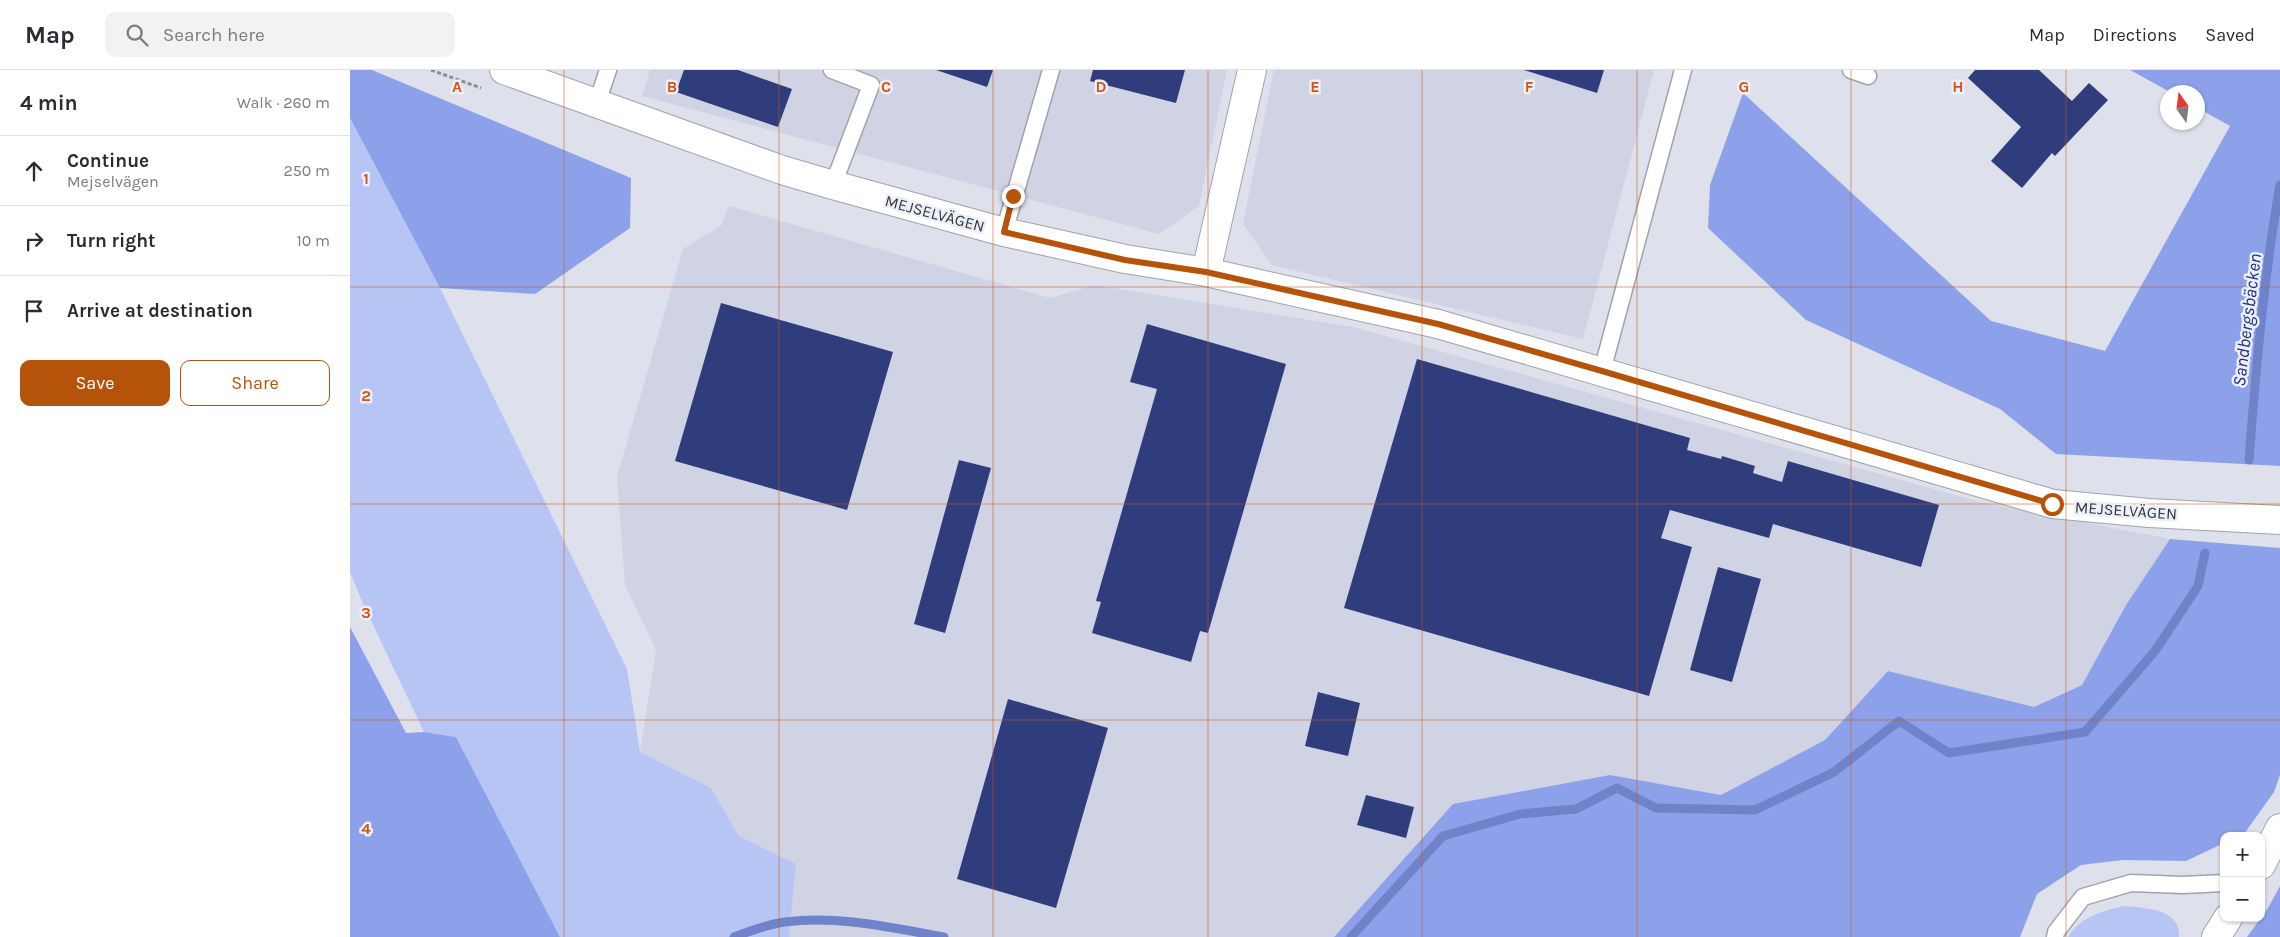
<!DOCTYPE html>
<html lang="en">
<head>
<meta charset="utf-8">
<style>
  :root { --surface:#fff; --page:#f2f2f3; --text:#2b2b33; --muted:#7c7c81; --line:#e1e1e2; --accent:#b45309 }
  body { margin:0; font-family:Karla,sans-serif; background:var(--page); color:var(--text) }
  .controls { position:absolute; right:15px; bottom:15px; display:grid; overflow:hidden; border-radius:10px; box-shadow:0 1px 4px #0004 }
  .controls button { width:45px; height:45px; display:grid; place-items:center; padding:0; border:0; border-bottom:1px solid var(--line); background:var(--surface); color:var(--text); font:25px sans-serif }
  .compass { position:absolute; left:1810px; top:15px; width:45px; height:45px; border-radius:50%; background:var(--surface); box-shadow:0 1px 4px #0004; rotate:346deg }
  .stop { position:absolute; width:15px; height:15px; margin:-11px; border:4px solid #b45309; border-radius:50%; background:#fff }
  .stop.end { background:#b45309; border-color:#fff; box-shadow:0 1px 5px #0008 }
  .list { margin:0; padding:0; list-style:none }
  h2 { display:flex; justify-content:space-between; align-items:center; height:65px; margin:0; padding:0 20px; font-size:21px }
  h2 small { font-size:16px; font-weight:400; color:var(--muted) }
  .list li { display:grid; grid-template-columns:32px 1fr auto; gap:15px; align-items:center; box-sizing:border-box; height:70px; padding:0 20px; border-top:1px solid var(--line) }
  .list b { display:block; font-size:19px; white-space:nowrap }
  .list p { margin:0; font-size:16px; white-space:nowrap; color:var(--muted) }
  .list em { font-size:16px; font-style:normal; color:var(--muted) }
  .actions { display:flex; gap:10px; padding:15px 20px }
  .actions a { flex:1; padding:11px 0; border:1px solid var(--accent); border-radius:10px; text-align:center; font-size:18px; color:var(--accent) }
  .actions .main { background:var(--accent); color:#fff }
  .icon { flex:none; width:28px; height:28px; fill:none; stroke:currentColor; stroke-width:2; stroke-linecap:round; stroke-linejoin:round }
  .map { position:relative; flex:none; width:1930px; height:867px; overflow:hidden }
  header { display:flex; align-items:center; gap:30px; box-sizing:border-box; height:70px; padding:0 25px; background:var(--surface); border-bottom:1px solid var(--line) }
  header strong { font-size:24px }
  nav { display:flex; gap:28px; margin-inline-start:auto; font-size:18px }
  .search { width:350px; height:45px; background:var(--page); display:flex; align-items:center; gap:12px; box-sizing:border-box; padding:0 18px; border-radius:10px; color:var(--muted); font-size:19px }
  main { display:flex }
  aside { flex:1; background:var(--surface) }
  .map>svg:first-child { display:block }
  .built { fill:#cfd3e4 }
  .green { fill:#b6c5f4 }
  .forest { fill:#8ca1ea }
  .lines { fill:none; stroke-linecap:round; stroke-linejoin:round }
  .stream { stroke:#7083ca; stroke-width:9 }
  .building { fill:#2f3d7d }
  .lane-casing { stroke:#a0a3ac; stroke-width:19 }
  .street-casing { stroke:#a0a3ac; stroke-width:30 }
  .secondary-casing { stroke:#a0a3ac; stroke-width:30 }
  .path { stroke:#8a8c93; stroke-width:3; stroke-dasharray:4 2.5; stroke-linecap:butt }
  .lane { stroke:#fff; stroke-width:16 }
  .street { stroke:#fff; stroke-width:28 }
  .secondary { stroke:#fff; stroke-width:28 }
  .route { stroke:#b45309; stroke-width:6 }
  .grid { fill:none; stroke:#d65611; stroke-width:1; stroke-opacity:0.55 }
  .labels { text-anchor:middle; stroke-width:5; stroke-linejoin:round; paint-order:stroke }
  .street-label { font-size:16px; fill:#36373b; stroke:#ebeff8 }
  .water-label { font-size:18px; font-style:italic; fill:#222d80; stroke:#ebeff8 }
  .grid-label { font-size:16px; text-anchor:middle; font-weight:bold; fill:#d65611; stroke:#ebeff8; stroke-width:5; stroke-linejoin:round; paint-order:stroke }
</style>
</head>
<body>
<header>
<strong>Map</strong>
<div class="search"><svg class="icon" aria-label="search" viewBox="0 0 24 24"><circle cx="10" cy="10" r="6"/><path d="M15 15l6 6"/></svg>Search here</div>
<nav><a>Map</a><a>Directions</a><a>Saved</a></nav>
</header>
<main>
<aside>
<h2>4 min<small>Walk · 260 m</small></h2>
<ul class="list">
<li><svg class="icon" aria-label="ahead" viewBox="0 0 24 24"><path d="M12 20V5M6 11l6-6 6 6"/></svg><div><b>Continue</b><p>Mejselvägen</p></div><em>250 m</em></li>
<li><svg class="icon" aria-label="right" viewBox="0 0 24 24"><path d="M7 20v-9h11M14 6l5 5-5 5"/></svg><div><b>Turn right</b></div><em>10 m</em></li>
<li><svg class="icon" aria-label="arrive" viewBox="0 0 24 24"><path d="M6 21V4h12l-3 4 3 4H6"/></svg><div><b>Arrive at destination</b></div></li>
</ul>
<div class="actions"><a class="main">Save</a><a>Share</a></div>
</aside>
<div class="map">
<svg width="1930" height="867" viewBox="0 0 1930 867">
  <rect width="100%" height="100%" fill="#dee1eb"/>
  <path class="built" d="M300,0h577l-28,136 -40,28 -517,-138z
    M924,0h380l-71,269 -311,-74 -29,-41z
    M379,136l321,92 45,-13 258,42 627,175 190,37 -44,66 -44,80 -48,22 -146,-36 -63,69 -104,55 -111,-20 -157,29 -119,133h-545l7,-73 -57,-28 -28,-48 -71,-36 16,-102 -31,-65 -8,-108 66,-228 38,-23z"/>
  <path class="green" d="M0,48l90,170 187,381 13,83 71,36 28,48 57,28 -7,73h-229l-104,-200 -32,-5 -60,-126 -14,-34z
    M1773,836c21,2 58,2 56,31h-111c12,-20 34,-26 55,-31z"/>
  <path class="forest" d="M0,0h22l259,108 -1,50 -95,66 -95,-6 -90,-170z
    M1780,0h150v396l-224,-12 -56,-45 -194,-89 -98,-92 2,-43 33,-92 248,228 114,30 125,-225 -32,-18v-16h-28z
    M1820,469l110,9v227l-6,17 -30,42 -20,2v7l-38,18 -63,-1 -42,5 -44,29 -17,43h-686l119,-133 157,-29 111,20 104,-55 63,-69 146,36 48,-22 44,-80z
    M0,557l56,106 18,-1 32,5 104,200h-210z
    M1930,816v51h-33l21,-29z"/>
  <g class="lines">
    <path class="stream" d="M1899,390c7,-92 15,-184 31,-275
      M384,867c16,-6 34,-13 51,-15 54,-7 107,6 159,15
      M1001,867l92,-101 77,-22 56,-5 41,-21 39,20 99,2 79,-38 65,-51 50,32 136,-21 70,-81 43,-65 7,-33"/>
  </g>
  <path class="building" d="M334,0h54l54,19 -14,38 -102,-35z
    M586,0h57l-6,17z
    M743,0h92l-9,33 -86,-22z
    M1174,0h80l-7,23z
    M1625,0h64l33,31 17,-18 19,17 -53,56 -3,-3 -30,35 -31,-27 30,-34 -53,-49z
    M371,233l172,49 -46,158 -172,-49z
    M797,254l139,40 -78,269 -8,-2 -9,31 -99,-29 9,-31 -5,-1 61,-212 -27,-7z
    M1067,289l273,79 -3,12 34,9 1,-3 33,10 -2,7 29,9 6,-21 151,44 -18,62 -148,-43 -4,14 -99,-28 -9,28 31,9 -43,149 -305,-88z
    M609,390l32,8 -46,165 -31,-9z
    M1368,497l43,12 -29,103 -42,-12z
    M968,622l42,11 -12,53 -43,-10z
    M658,629l100,29 -52,180 -99,-29z
    M1016,725l48,12 -8,31 -49,-13z"/>
  <g class="lines">
    <g class="lane-casing">
      <path id="lane" d="M482,0l39,15 -38,100
        M1501,0l17,6
        M247,33l11,-33
        M654,162l47,-162
        M1252,301l81,-301
        M1705,867l1,-5 27,-35 48,-14 52,2 41,-2"/>
    </g>
    <g class="street-casing">
      <path id="street" d="M154,0l278,100 51,15 171,47 121,27 81,13 232,52 615,180 96,9 131,7
        M856,202l46,-202"/>
    </g>
    <g class="secondary-casing">
      <path id="secondary" d="M1911,795l19,-37
        M1866,867l12,-19"/>
    </g>
    <path class="path" d="M81,0l50,18"/>
    <use href="#lane" class="lane"/>
    <use href="#street" class="street"/>
    <use href="#secondary" class="secondary"/>
  </g>
  <g class="lines">
    <path class="route" d="M663,126l-9,36 121,28 81,12 232,52 164,47 450,133"/>
  </g>
  <path class="grid" d="M214,0v867M429,0v867M643,0v867M858,0v867M1072,0v867M1287,0v867M1501,0v867M1716,0v867M0,217h1930M0,434h1930M0,650h1930"/>
  <g class="labels">
    <g class="street-label">
      <text transform="translate(585 143) rotate(15)" y="6">MEJSELVÄGEN</text>
      <text transform="translate(1776 440) rotate(4)" y="6">MEJSELVÄGEN</text>
    </g>
    <g class="water-label">
      <text transform="translate(1897 250) rotate(-83)" y="6">Sandbergsbäcken</text>
    </g>
  </g>
  <g class="grid-label">
    <text x="107" y="22">A</text>
    <text x="322" y="22">B</text>
    <text x="536" y="22">C</text>
    <text x="751" y="22">D</text>
    <text x="965" y="22">E</text>
    <text x="1179" y="22">F</text>
    <text x="1394" y="22">G</text>
    <text x="1608" y="22">H</text>
    <text x="16" y="114">1</text>
    <text x="16" y="331">2</text>
    <text x="16" y="548">3</text>
    <text x="16" y="764">4</text>
  </g>
</svg>
<div class="controls">
<button>+</button>
<button>−</button>
</div>
<svg class="compass" viewBox="-18 -18 36 36"><path d="M0-13l5 13h-10z" fill="#e53935"/><path d="M0 13l5-13h-10z" fill="#7c7c81"/></svg>
<div class="stop" style="left:1702px;top:434px"></div>
<div class="stop end" style="left:663px;top:126px"></div>
</div>
</main>
</body>
</html>
